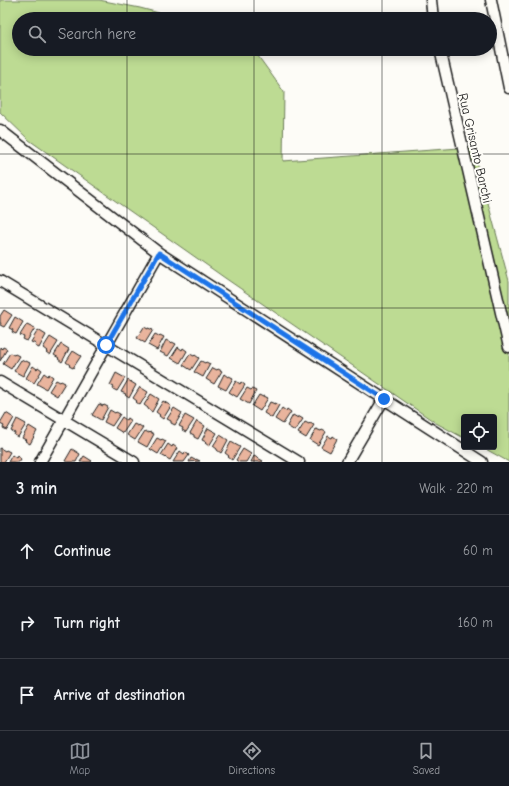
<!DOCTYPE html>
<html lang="en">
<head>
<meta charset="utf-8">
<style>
  :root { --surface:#171b24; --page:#20242c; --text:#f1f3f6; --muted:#9ea1a6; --line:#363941; --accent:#8c9099 }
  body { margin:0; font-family:"Comic Neue",sans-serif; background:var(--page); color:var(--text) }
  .controls { position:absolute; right:12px; bottom:12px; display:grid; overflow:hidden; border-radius:4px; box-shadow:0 2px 10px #0003 }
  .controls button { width:36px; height:36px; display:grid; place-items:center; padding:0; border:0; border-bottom:1px solid var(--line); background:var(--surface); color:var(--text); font:20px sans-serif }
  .stop { position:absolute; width:12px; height:12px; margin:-9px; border:3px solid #1a73e8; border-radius:50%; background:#fff }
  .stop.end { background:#1a73e8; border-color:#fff; box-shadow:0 1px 4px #0008 }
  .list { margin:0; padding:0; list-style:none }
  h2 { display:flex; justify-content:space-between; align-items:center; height:52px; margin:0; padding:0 16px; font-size:17px }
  h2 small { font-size:13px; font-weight:400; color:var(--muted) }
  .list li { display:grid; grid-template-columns:26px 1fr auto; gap:12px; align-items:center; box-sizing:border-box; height:72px; padding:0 16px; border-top:1px solid var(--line) }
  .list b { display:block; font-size:15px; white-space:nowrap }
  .list em { font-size:13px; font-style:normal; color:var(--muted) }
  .icon { flex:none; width:22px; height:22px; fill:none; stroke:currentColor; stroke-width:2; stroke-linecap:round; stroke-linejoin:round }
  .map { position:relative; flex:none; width:509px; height:462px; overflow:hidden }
  .search { position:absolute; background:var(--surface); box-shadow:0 2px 10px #0003; left:12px; right:12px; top:12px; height:44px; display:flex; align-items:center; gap:10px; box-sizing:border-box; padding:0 14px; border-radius:22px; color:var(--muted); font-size:15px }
  .sheet { height:268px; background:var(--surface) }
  nav { display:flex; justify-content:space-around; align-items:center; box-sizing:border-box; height:56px; border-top:1px solid var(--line); background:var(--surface); font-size:11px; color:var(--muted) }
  nav a { display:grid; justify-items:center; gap:2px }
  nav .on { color:var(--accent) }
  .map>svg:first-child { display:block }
  .green { fill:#bddb93; stroke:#6c7c58 }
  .building { fill:#e9b49d; stroke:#1c1c1c }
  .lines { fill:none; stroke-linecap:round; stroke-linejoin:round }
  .street-casing { stroke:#1c1c1c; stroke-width:13 }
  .street { stroke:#fdfcf7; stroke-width:10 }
  .route { stroke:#1a73e8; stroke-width:5 }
  .grid { fill:none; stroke:#1c1c1c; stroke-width:1; stroke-opacity:0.55 }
  .labels { text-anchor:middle; stroke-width:4; stroke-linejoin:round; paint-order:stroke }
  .street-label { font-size:13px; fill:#1c1c1c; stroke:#fdfcf7 }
</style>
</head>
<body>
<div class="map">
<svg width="509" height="462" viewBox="0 0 509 462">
  <rect width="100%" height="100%" fill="#fdfcf7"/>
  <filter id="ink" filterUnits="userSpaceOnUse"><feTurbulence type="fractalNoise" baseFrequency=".025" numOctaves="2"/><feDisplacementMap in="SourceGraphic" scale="8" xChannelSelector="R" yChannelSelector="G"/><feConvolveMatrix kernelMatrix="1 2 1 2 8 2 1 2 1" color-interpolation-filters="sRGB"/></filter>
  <g filter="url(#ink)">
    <path class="green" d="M0,0h99l41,8 42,11h-163v30h230l9,7 26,36 -1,69 190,-14 36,134v181l-27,-15h12v-30h-30v21l-28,-15 -211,-145 -196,-138 -29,-28z"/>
    <path class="building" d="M4,310l8,5 -8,12 -4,-2 1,-2h-1v-7z
      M15,317l8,5 -7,12 -4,-2 1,-2 -4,-2z
      M27,324l8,4 -8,13 -4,-2 1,-2 -4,-2z
      M144,327l4,2v-1l5,2 -8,13 -8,-5z
      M38,330l8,5 -7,13 -4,-2 1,-2 -5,-2z
      M155,334l4,2 1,-1 4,2 -7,13 -9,-5z
      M50,337l8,5 -8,13 -4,-3 1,-1 -4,-3z
      M166,340l5,3 1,-1 4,2 -8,12 -8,-4z
      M61,344l8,5 -7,13 -4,-3 1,-1 -5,-3z
      M0,347l2,2 1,-2 4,2 -7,12z
      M178,347l4,3 1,-2 4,3 -7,12 -9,-5z
      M73,351l8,5 -8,12 -4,-2 1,-1 -4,-3z
      M10,353l4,2 1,-1 4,2 -8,13 -8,-5z
      M190,354l4,2 1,-1 4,3 -8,12 -8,-5z
      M21,360l4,2 1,-1 4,2 -7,13 -9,-5z
      M201,361l4,2 1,-1 4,2 -7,13 -9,-5z
      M33,366l4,3 1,-2 4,3 -8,13 -8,-5z
      M213,368l4,2 1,-1 4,2 -8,13 -8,-5z
      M44,373l4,3 1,-2 4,3 -7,12 -9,-5z
      M116,373l9,5 -8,13 -4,-2 1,-2 -4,-2z
      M224,374l4,3 1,-1 4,2 -7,12 -8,-4z
      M56,380l4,2 1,-1 4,2 -8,13 -8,-5z
      M128,380l8,5 -7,13 -4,-3 1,-1 -5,-2z
      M236,381l4,3 1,-2 4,3 -8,12 -8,-5z
      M140,387l8,5 -8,13 -4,-3 1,-1 -4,-3z
      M247,388l4,2 1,-1 4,2 -7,13 -9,-5z
      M151,394l8,5 -7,13 -4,-3v-1l-4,-3z
      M259,395l4,2 1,-1 4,2 -8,13 -8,-5z
      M163,401l8,5 -8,13 -4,-3 1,-1 -4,-3z
      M270,402l5,2v-1l4,2 -7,13 -8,-5z
      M99,404l4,2 1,-1 4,2 -7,13 -9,-5z
      M174,408l8,5 -7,12 -4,-2v-2l-4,-2z
      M282,408l4,3 1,-2 4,3 -8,12 -8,-5z
      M110,410l5,3 1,-1 4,2 -8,12 -8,-4z
      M6,413l8,5 -7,12 -4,-2 1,-2 -4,-2v-1z
      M185,415l9,5 -8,12 -4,-2 1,-2 -4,-2z
      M293,415l5,3v-2l5,3 -8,12 -8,-5z
      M122,417l4,3 1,-2 4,3 -8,12 -8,-5z
      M17,419l9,5 -8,13 -4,-2 1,-2 -4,-2z
      M197,421l8,5 -7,13 -4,-2v-2l-4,-2z
      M305,422l4,2 1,-1 4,2 -8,13 -8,-5z
      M134,424l4,2 1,-1 4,3 -8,12 -8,-5z
      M29,426l8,5 -7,13 -5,-3 1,-1 -4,-2z
      M208,428l9,5 -8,13 -4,-3 1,-1 -4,-2z
      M316,429l5,2 1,-1 4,2 -8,13 -8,-5z
      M145,431l4,2 1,-1 4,2 -7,13 -9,-5z
      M220,435l8,5 -7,13 -4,-3v-1l-4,-3z
      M328,436l4,2 1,-2 4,3 -7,13 -9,-5z
      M157,438l4,2 1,-1 4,2 -8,13 -8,-5z
      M231,442l9,5 -8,13 -4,-3 1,-1 -4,-3z
      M168,444l4,3 1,-2 4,3 -7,12 -9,-5z
      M0,448l5,3 1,-1 4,2 -6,10h-4z
      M72,449l8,5 -4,8h-8l-3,-1z
      M243,449l8,5 -5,8h-7l-3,-2z
      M180,451l4,3 1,-2 4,3 -5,7h-11z
      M12,455l4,3 1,-2 4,3 -2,3h-11z
      M84,456l8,5 -1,1h-11z
      M254,456l9,5 -1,1h-11z
      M191,458l4,2 1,-1 4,2 -11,1z"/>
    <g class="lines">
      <g class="street-casing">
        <path id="street" d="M431,0l2,19
          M491,0l18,88
          M440,49l69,298
          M0,130l159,123 225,146 98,63
          M0,281l299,181
          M0,382l134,80
          M40,462l119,-209
          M347,462l37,-63"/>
      </g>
      <use href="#street" class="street"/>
    </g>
  </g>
  <g class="lines" filter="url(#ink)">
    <path class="route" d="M106,345l53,-92 225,146"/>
  </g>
  <path class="grid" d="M127,0v19M254,0v19M382,0v19M127,49v413M254,49v413M382,49v413M0,154h509M0,308h509"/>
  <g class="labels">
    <g class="street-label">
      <text transform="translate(476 148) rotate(77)" y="5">Rua Grisanto Barchi</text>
    </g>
  </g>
</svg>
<div class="controls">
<button><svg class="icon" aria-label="locate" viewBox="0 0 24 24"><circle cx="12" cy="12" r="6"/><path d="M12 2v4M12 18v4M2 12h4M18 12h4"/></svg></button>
</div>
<div class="stop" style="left:106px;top:345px"></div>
<div class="stop end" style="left:384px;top:399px"></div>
<div class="search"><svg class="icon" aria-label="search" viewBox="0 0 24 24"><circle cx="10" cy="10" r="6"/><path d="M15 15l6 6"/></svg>Search here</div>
</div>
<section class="sheet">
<h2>3 min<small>Walk · 220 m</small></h2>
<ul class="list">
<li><svg class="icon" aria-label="ahead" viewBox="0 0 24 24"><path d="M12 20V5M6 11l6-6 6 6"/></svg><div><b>Continue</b></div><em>60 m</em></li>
<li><svg class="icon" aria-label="right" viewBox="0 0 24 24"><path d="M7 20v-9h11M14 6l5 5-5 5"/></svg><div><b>Turn right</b></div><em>160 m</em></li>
<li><svg class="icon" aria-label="arrive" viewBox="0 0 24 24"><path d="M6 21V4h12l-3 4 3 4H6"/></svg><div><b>Arrive at destination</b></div></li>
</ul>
</section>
<nav>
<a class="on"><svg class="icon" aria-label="map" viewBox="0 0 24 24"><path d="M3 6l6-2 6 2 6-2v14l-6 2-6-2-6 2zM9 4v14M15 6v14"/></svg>Map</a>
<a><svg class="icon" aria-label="directions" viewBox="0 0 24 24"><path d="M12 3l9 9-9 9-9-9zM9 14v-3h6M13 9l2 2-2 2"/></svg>Directions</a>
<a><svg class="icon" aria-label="saved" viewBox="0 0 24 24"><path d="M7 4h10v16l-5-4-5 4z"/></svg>Saved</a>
</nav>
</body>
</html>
